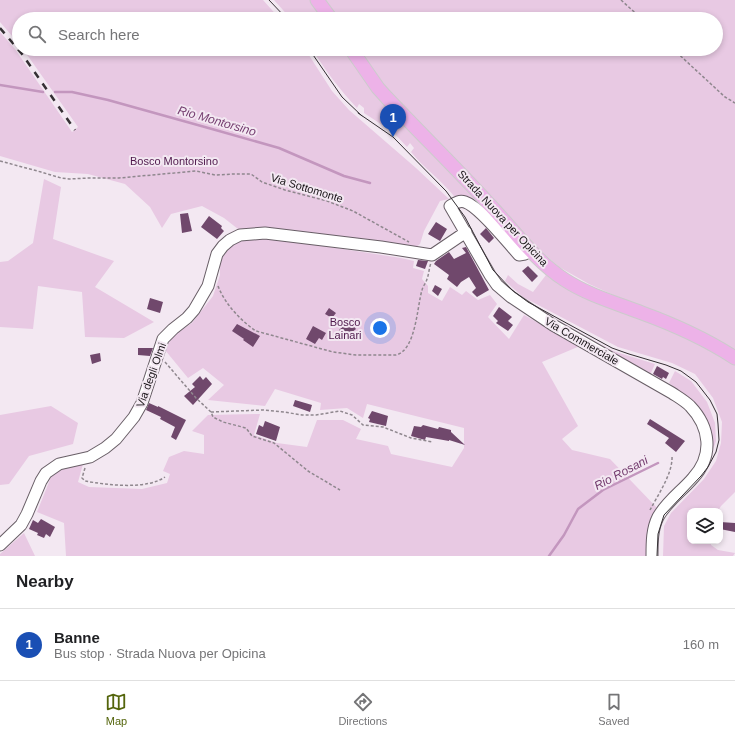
<!DOCTYPE html>
<html lang="en">
<head>
<meta charset="utf-8">
<style>
  :root { --surface:#fff; --page:#f6f6f6; --text:#202124; --muted:#757577; --line:#e0e0e0; --accent:#54650c }
  body { margin:0; font-family:Helvetica,sans-serif; background:var(--page); color:var(--text) }
  .controls { position:absolute; right:12px; bottom:12px; display:grid; overflow:hidden; border-radius:8px; box-shadow:0 2px 6px #0003 }
  .controls button { width:36px; height:36px; display:grid; place-items:center; padding:0; border:0; border-bottom:1px solid var(--line); background:var(--surface); color:var(--text); font:20px sans-serif }
  .you { position:absolute; left:380px; top:328px; width:14px; height:14px; margin:-10px; border:3px solid #fff; border-radius:50%; background:#1a73e8; box-shadow:0 0 0 6px #1a73e833 }
  .badge { display:grid; place-items:center; width:26px; height:26px; border-radius:50%; background:var(--accent); color:#fff; font-size:13px; font-weight:700 }
  .pin { position:absolute; translate:-50% -33px; filter:drop-shadow(0 1px 2px #0008) }
  .pin::after { content:''; position:absolute; top:21px; width:14px; height:12px; background:inherit; clip-path:polygon(0 0,100% 0,50% 100%) }
  .list { margin:0; padding:0; list-style:none }
  h2 { display:flex; justify-content:space-between; align-items:center; height:52px; margin:0; padding:0 16px; font-size:17px }
  h2 small { font-size:13px; font-weight:400; color:var(--muted) }
  .list li { display:grid; grid-template-columns:26px 1fr auto; gap:12px; align-items:center; box-sizing:border-box; height:72px; padding:0 16px; border-top:1px solid var(--line) }
  .list b { display:block; font-size:15px; white-space:nowrap }
  .list p { margin:0; font-size:13px; white-space:nowrap; color:var(--muted) }
  .list em { font-size:13px; font-style:normal; color:var(--muted) }
  .icon { flex:none; width:22px; height:22px; fill:none; stroke:currentColor; stroke-width:2; stroke-linecap:round; stroke-linejoin:round }
  .map { position:relative; flex:none; width:735px; height:556px; overflow:hidden }
  .search { position:absolute; background:var(--surface); box-shadow:0 2px 6px #0003; left:12px; right:12px; top:12px; height:44px; display:flex; align-items:center; gap:10px; box-sizing:border-box; padding:0 14px; border-radius:22px; color:var(--muted); font-size:15px }
  .sheet { height:124px; background:var(--surface) }
  nav { display:flex; justify-content:space-around; align-items:center; box-sizing:border-box; height:56px; border-top:1px solid var(--line); background:var(--surface); font-size:11px; color:var(--muted) }
  nav a { display:grid; justify-items:center; gap:2px }
  nav .on { color:var(--accent) }
  .map>svg:first-child { display:block }
  .green { fill:#e8c9e3 }
  .lines { fill:none; stroke-linecap:round; stroke-linejoin:round }
  .stream { stroke:#c396be; stroke-width:2.5 }
  .building { fill:#70486c }
  .minor-casing { stroke:#685e66; stroke-width:13 }
  .major-casing { stroke:#cccbcc; stroke-width:15 }
  .path { stroke:#8f878e; stroke-width:1.5; stroke-dasharray:3 2; stroke-linecap:butt }
  .minor { stroke:#fff; stroke-width:11 }
  .major { stroke:#edb2e8; stroke-width:13 }
  .tram { stroke:#353034; stroke-width:1 }
  .rail { stroke:#353034; stroke-width:2.5; stroke-dasharray:7 7; stroke-linecap:butt }
  .labels { text-anchor:middle; stroke-width:4; stroke-linejoin:round; paint-order:stroke }
  .park-label { font-size:11px; fill:#4f194c; stroke:#f3e8f2 }
  .street-label { font-size:11px; fill:#181417; stroke:#f3e8f2 }
  .water-label { font-size:12px; font-style:italic; fill:#733b6e; stroke:#f3e8f2 }
</style>
</head>
<body>
<div class="map">
<svg width="735" height="556" viewBox="0 0 735 556">
  <rect width="100%" height="100%" fill="#f3e8f2"/>
  <path class="green" d="M0,0h263l17,19h-261v25l-19,-22z
    M274,0h36l14,19h-33z
    M322,0h413v352l-102,-48 -44,-20 -30,-17 -34,-30 -147,-158 -21,-30h359v-30h-380z
    M0,32l15,17 57,83 6,-5 -55,-78h282l27,42 17,19 67,58 33,31 -9,2 -16,30 -4,13 -4,3 -151,-20 -27,2 -14,-11 -22,-12 -31,8 -9,14 -12,-21 -25,-23 -37,-10 -33,-2 -55,-16z
    M312,49h33l37,50 140,151 -59,-54h-9c-13,-16 -30,-28 -43,-44l3,-4 -4,-5 -3,4 -14,-15 -29,-19v-5l-5,-4 -2,4c-17,-18 -32,-38 -45,-59z
    M44,179l17,8 -8,52 61,22 -19,26 59,35 -30,16 -39,-1 -3,-45 -44,-6 -5,43 -33,-2v-65l8,-1 25,-18z
    M247,238h25l129,20 13,3 -1,7 11,3 -2,8 6,7v7l14,8 8,-14 12,8 4,-4 12,9 12,-5 7,9 -9,13 21,22 15,-24 56,31 -38,16 36,64 -16,13 10,11 38,9 50,52 -11,45h-583l-2,-33 -27,-11 14,-35 12,-9 20,-4 -5,18 11,5 53,2 25,-6 3,-9 -7,-3 6,-14 15,-6 20,3v-19l-12,-4 16,-16 52,-1 -6,21 23,8 30,4 10,-27h26l18,9 -5,10 32,7 3,8 61,13 12,-19v-20l-97,-24 -4,14 -16,-10 -27,2 1,-7 -46,-14 -10,17 -57,-6 16,-15 -21,-17 -15,10 -23,-28 8,-14 19,-13 21,-27 7,-21v-14l12,-17z
    M508,275l10,9 15,8 13,-17 25,16 121,49 43,24v128l-14,14 -3,5h-28v30h21v4l7,5 17,3 -2,3h-70l1,-30 7,-13 33,-34 12,-18 5,-18 1,-21 -9,-24 -18,-24 -23,-11 -54,-16 -95,-50 -18,-16z
    M572,330l41,21 42,13 -5,11z
    M675,371l16,10 16,21 8,21 1,18 -6,17 -18,-57 -23,-18z
    M51,406l27,17 -5,21 -44,12 -20,28 -9,1v-70z
    M24,533l11,23h-35v-2z"/>
  <g class="lines">
    <path class="stream" d="M0,85l43,7
      M55,92h17l36,8 104,29 67,19 65,28 26,7
      M549,556l15,-21 14,-26 25,-19 55,-27"/>
  </g>
  <path class="building" d="M188,213l4,18 -10,2 -2,-19z
    M209,216l13,10 -1,2 3,3 -7,8 -16,-12z
    M436,222l11,7 -7,12 -12,-7z
    M486,228l8,10 -5,5 -9,-9z
    M466,247l23,43 -12,7 -5,-5 4,-4 -7,-11 -8,5 -4,5 -10,-8 2,-4 -15,-11 2,-3 13,-9 5,7 12,-6 -4,-5z
    M418,260l10,1 -3,8 -9,-3z
    M528,266l10,10 -6,6 -10,-11z
    M435,285l7,4 -4,7 -6,-5z
    M150,298l13,4 -3,11 -13,-4z
    M499,307l13,10 -4,4 5,4 -5,6 -12,-8 2,-2 -5,-5z
    M329,308l7,5 -4,5 -7,-4z
    M349,321l7,8 -10,8 -7,-7z
    M237,324l23,12 -7,11 -10,-7 1,-1 -12,-8z
    M313,326l13,7 -4,7 -3,-2 -4,6 -9,-5z
    M138,348h15l-3,8 -12,-1z
    M100,353l1,8 -9,3 -2,-9z
    M657,366l12,7 -3,6 -3,-2 -1,2 -9,-5z
    M200,376l3,4 3,-3 6,7 -19,21 -9,-9 11,-9 -3,-3z
    M295,400l17,5 -2,7 -17,-6z
    M149,403l9,4v-1l28,14 -10,20 -5,-3 4,-10 -15,-8 1,-2 -15,-7z
    M372,411l16,5 -2,10 -17,-4 1,-3 -2,-1z
    M650,419l35,22 -9,11 -11,-9 4,-5 -22,-14z
    M265,421l15,6 -4,14 -20,-7 3,-9 4,2z
    M423,425l15,4 1,-2 12,3v2l14,13 -16,-5v1l-23,-4 -1,3 -14,-4 3,-10 7,1z
    M41,519l14,8 -5,10 -4,-3 -2,4 -7,-3 1,-2 -9,-4 4,-9 5,3z
    M720,522l15,1v9l-15,-3z"/>
  <g class="lines">
    <g class="minor-casing">
      <path id="minor" d="M530,250l-5,4 -6,1c-12,-13 -39,-48 -54,-53 -6,-2 -10,1 -15,4l40,69 7,10 14,12 42,28 119,68c6,4 13,8 18,13 20,21 24,49 3,72 -11,13 -26,23 -35,39 -6,12 -6,25 -6,39
        M0,545l21,-20 6,-11 14,-33 5,-8 13,-9 31,-7 15,-9 11,-9 18,-22 8,-14 21,-64 10,-10 14,-11 7,-8 14,-24 9,-32 6,-8 7,-6 10,-5 25,-2 116,14 51,8 34,-23"/>
    </g>
    <g class="major-casing">
      <path id="major" d="M317,0l14,19
        M351,49l27,39 9,10c33,35 68,69 101,105 25,26 46,57 77,77 23,15 51,23 77,33 33,12 64,26 93,45"/>
    </g>
    <path class="path" d="M621,0l21,19
      M673,49l52,48 10,6
      M0,161l41,11 20,6 8,1 20,-1h30l77,-7 19,4 19,-1h17l11,8 23,8 42,11 26,10 56,31
      M218,286c7,18 22,34 38,45l77,21 23,3h40c20,-5 21,-48 26,-65 1,-4 4,-7 5,-11 2,-5 2,-11 4,-16
      M165,362l31,36 15,14 2,5 10,5 23,6 6,8 22,7 34,28 32,19
      M211,412l52,-2 21,2 18,3h14l24,-4 12,4 11,10 20,2 28,11 22,4
      M85,468l-3,10 3,3c22,4 61,9 80,-4
      M650,510c8,-15 23,-37 22,-54"/>
    <use href="#minor" class="minor"/>
    <use href="#major" class="major"/>
    <path class="tram" d="M269,0l18,19
      M309,49l33,48 20,19
      M358,113l35,24 53,54 19,26 28,53 19,20 16,12 84,46 17,6 37,11 15,6 15,11 14,18 7,14 1,10 1,16 -3,12 -8,15 -7,9 -37,39 -6,19 -1,22"/>
    <path class="rail" d="M0,28l22,26 53,76"/>
  </g>
  <g class="labels">
    <g class="park-label">
      <text x="174" y="165">Bosco Montorsino</text>
      <text x="345" y="326">Bosco<tspan x="345" dy="13">Lainari</tspan></text>
    </g>
    <g class="street-label">
      <text transform="translate(307 188) rotate(17)" y="4">Via Sottomonte</text>
      <text transform="translate(503 218) rotate(47)" y="4">Strada Nuova per Opicina</text>
      <text transform="translate(582 341) rotate(30)" y="4">Via Commerciale</text>
      <text transform="translate(151 375) rotate(-70)" y="4">Via degli Olmi</text>
    </g>
    <g class="water-label">
      <text transform="translate(217 121) rotate(16)" y="4">Rio Montorsino</text>
      <text transform="translate(621 473) rotate(-28)" y="4">Rio Rosani</text>
    </g>
  </g>
</svg>
<div class="controls">
<button><svg class="icon" aria-label="layers" viewBox="0 0 24 24"><path d="M12 4l9 5-9 5-9-5zM3 14l9 5 9-5"/></svg></button>
</div>
<div class="you"></div>
<div class="pin badge" style="left:393px;top:137px;background:#1a4fb4">1</div>
<div class="search"><svg class="icon" aria-label="search" viewBox="0 0 24 24"><circle cx="10" cy="10" r="6"/><path d="M15 15l6 6"/></svg>Search here</div>
</div>
<section class="sheet">
<h2>Nearby<small></small></h2>
<ul class="list">
<li><span class="badge" style="background:#1a4fb4">1</span><div><b>Banne</b><p>Bus stop · Strada Nuova per Opicina</p></div><em>160 m</em></li>
</ul>
</section>
<nav>
<a class="on"><svg class="icon" aria-label="map" viewBox="0 0 24 24"><path d="M3 6l6-2 6 2 6-2v14l-6 2-6-2-6 2zM9 4v14M15 6v14"/></svg>Map</a>
<a><svg class="icon" aria-label="directions" viewBox="0 0 24 24"><path d="M12 3l9 9-9 9-9-9zM9 14v-3h6M13 9l2 2-2 2"/></svg>Directions</a>
<a><svg class="icon" aria-label="saved" viewBox="0 0 24 24"><path d="M7 4h10v16l-5-4-5 4z"/></svg>Saved</a>
</nav>
</body>
</html>
